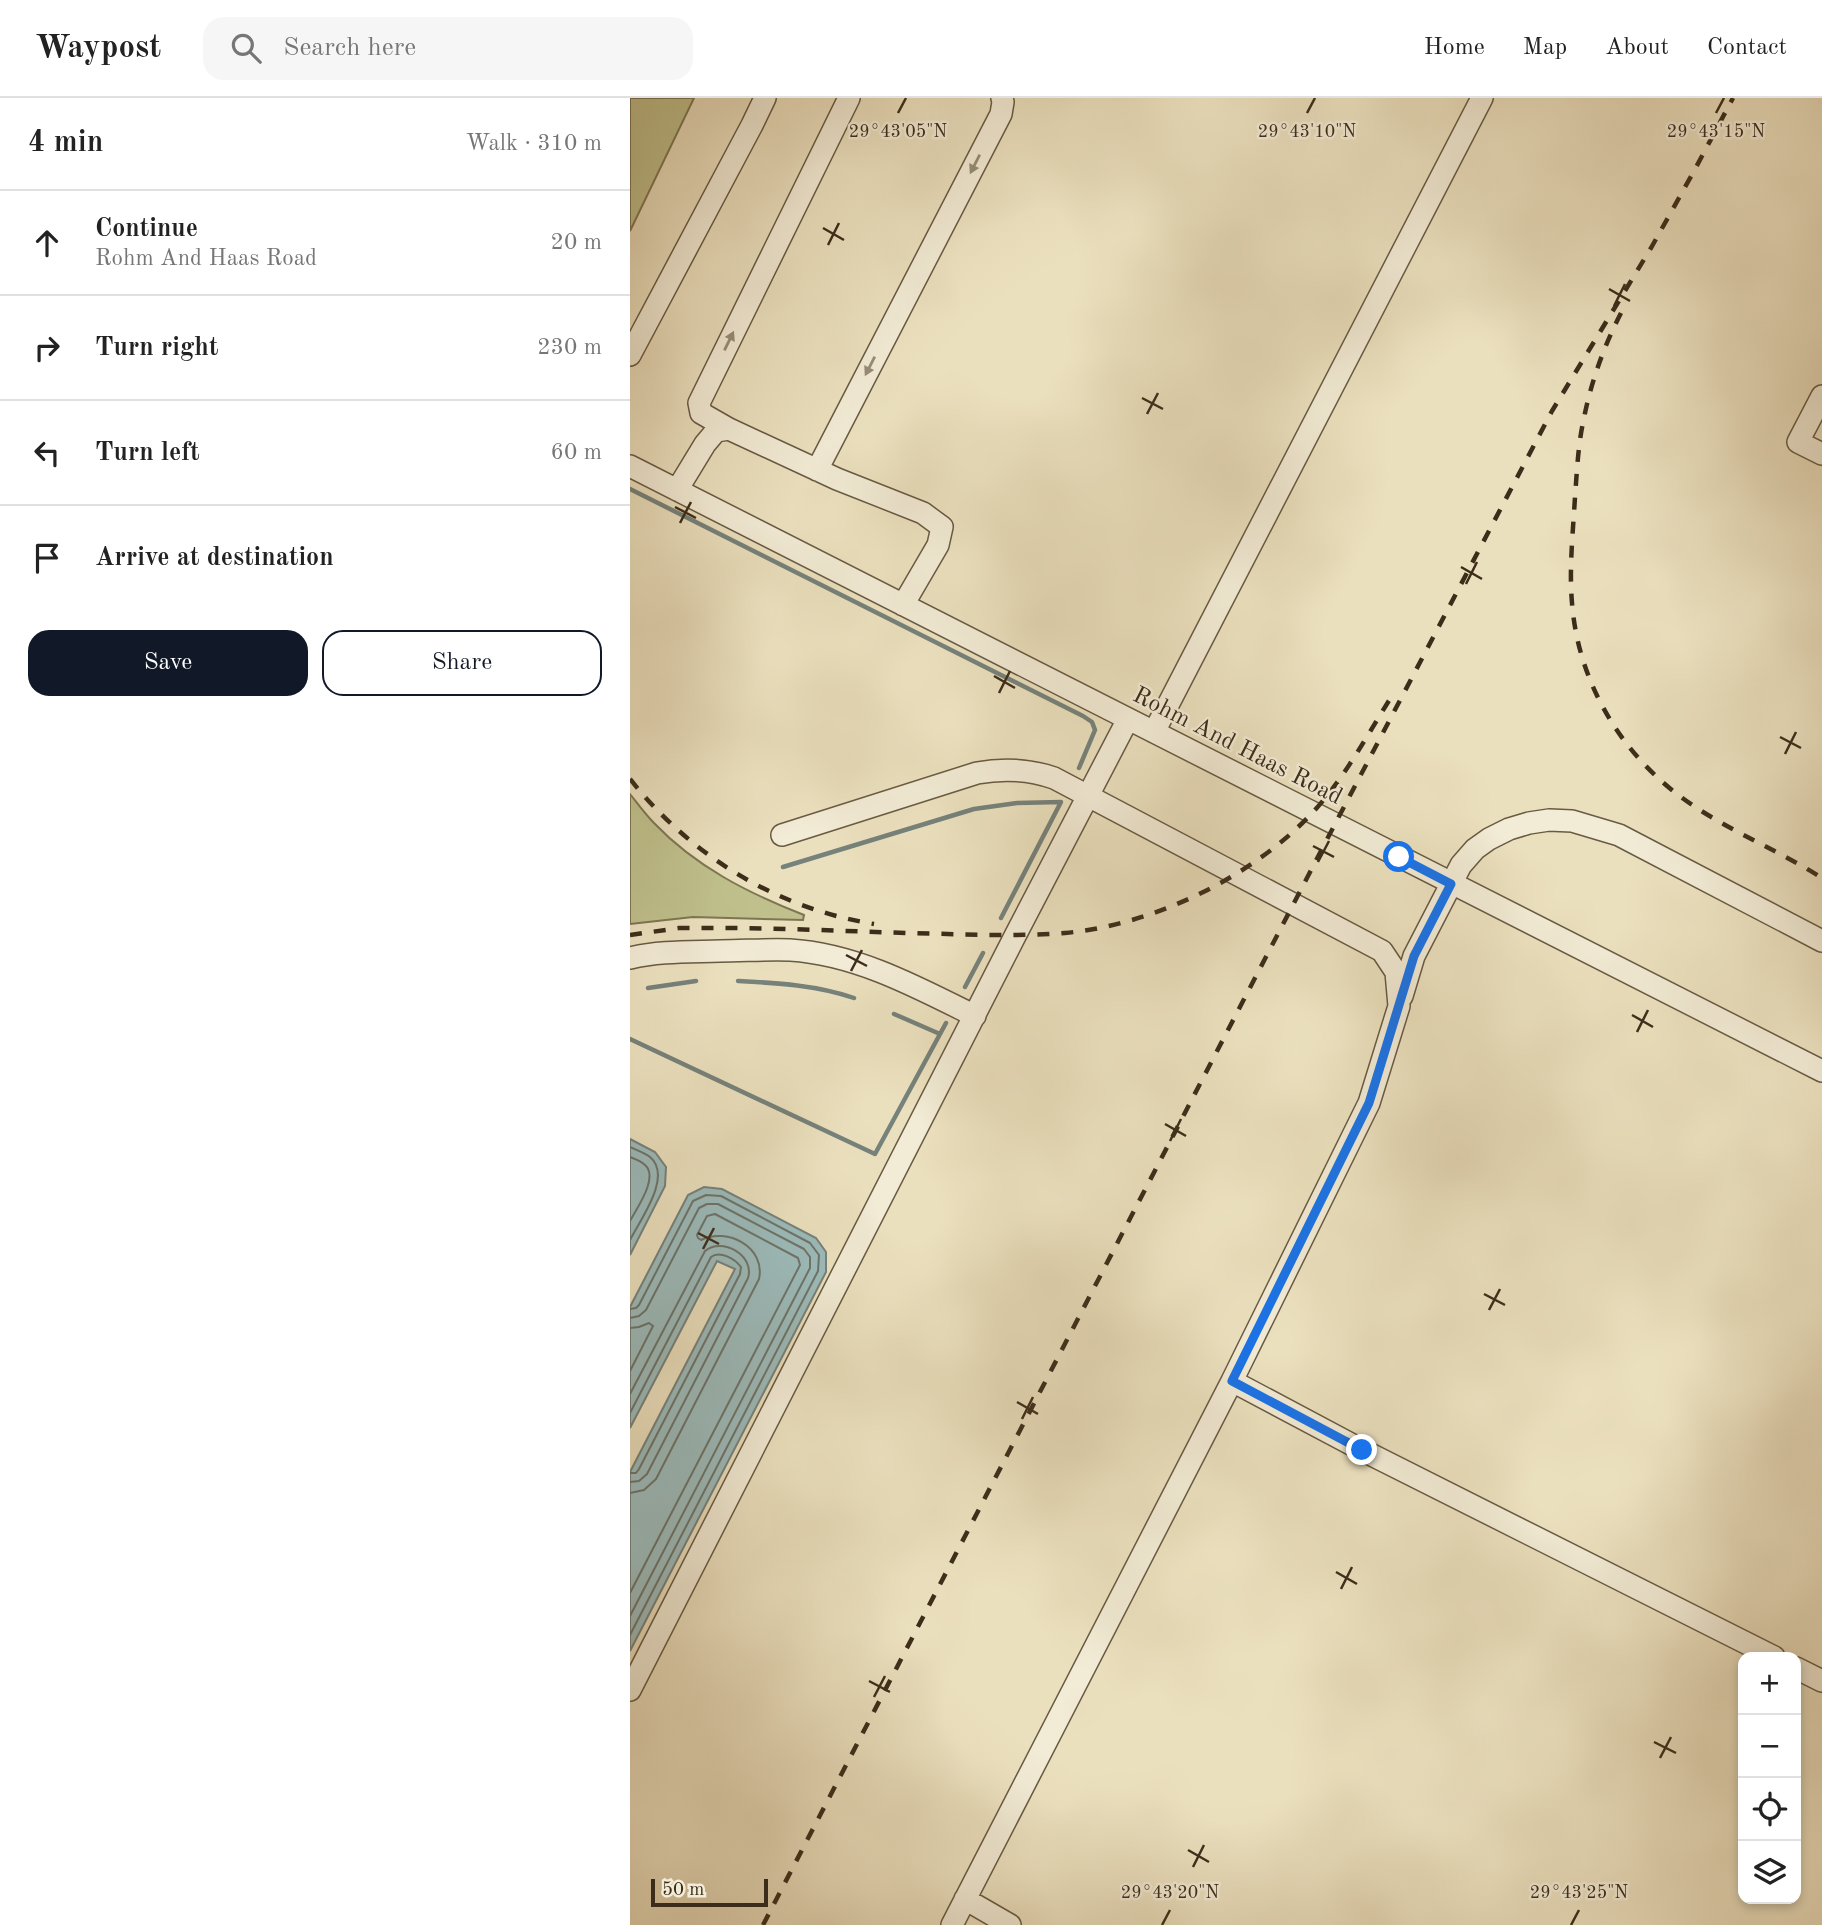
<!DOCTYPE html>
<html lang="en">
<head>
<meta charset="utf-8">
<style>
  :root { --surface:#fff; --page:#f6f6f6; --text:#222; --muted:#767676; --line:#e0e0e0; --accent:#111827 }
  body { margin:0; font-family:"Old Standard TT",serif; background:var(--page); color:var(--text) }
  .controls { position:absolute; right:21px; bottom:21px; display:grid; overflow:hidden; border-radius:14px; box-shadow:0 4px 10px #0003 }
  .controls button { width:63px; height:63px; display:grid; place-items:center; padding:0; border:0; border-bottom:2px solid var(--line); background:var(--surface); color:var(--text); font:35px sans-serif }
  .scale { position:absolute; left:21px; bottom:18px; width:117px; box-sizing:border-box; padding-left:7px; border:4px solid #3c2d1a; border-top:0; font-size:19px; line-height:24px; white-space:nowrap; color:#3c2d1a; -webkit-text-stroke:5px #f2ebd5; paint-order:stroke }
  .stop { position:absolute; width:21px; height:21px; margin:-16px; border:5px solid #1a73e8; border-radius:50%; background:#fff }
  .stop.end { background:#1a73e8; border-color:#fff; box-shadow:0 2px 7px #0008 }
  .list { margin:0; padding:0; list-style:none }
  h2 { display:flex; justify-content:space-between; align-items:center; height:91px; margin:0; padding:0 28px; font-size:30px }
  h2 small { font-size:23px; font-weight:400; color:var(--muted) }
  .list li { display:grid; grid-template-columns:46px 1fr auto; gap:21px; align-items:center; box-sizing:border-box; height:105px; padding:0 28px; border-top:2px solid var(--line) }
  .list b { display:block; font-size:26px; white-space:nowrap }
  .list p { margin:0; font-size:23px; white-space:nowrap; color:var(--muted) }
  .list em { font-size:23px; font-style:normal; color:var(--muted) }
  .actions { display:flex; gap:14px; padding:21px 28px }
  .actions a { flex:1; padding:16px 0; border:2px solid var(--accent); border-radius:21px; text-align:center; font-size:24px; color:var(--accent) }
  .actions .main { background:var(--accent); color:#fff }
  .icon { flex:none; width:38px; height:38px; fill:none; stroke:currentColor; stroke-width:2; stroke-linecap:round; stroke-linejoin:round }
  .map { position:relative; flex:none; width:1192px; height:1827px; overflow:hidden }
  header { display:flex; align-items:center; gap:42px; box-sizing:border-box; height:98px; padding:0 35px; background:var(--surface); border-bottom:2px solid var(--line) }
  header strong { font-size:33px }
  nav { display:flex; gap:38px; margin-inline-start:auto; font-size:24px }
  .search { width:490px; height:63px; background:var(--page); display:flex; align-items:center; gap:18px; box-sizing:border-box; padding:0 24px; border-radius:21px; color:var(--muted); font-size:26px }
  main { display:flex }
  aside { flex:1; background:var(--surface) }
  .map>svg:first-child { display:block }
  .green { fill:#bfc08c; stroke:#7e7653; stroke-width:2 }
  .water { fill:#9cbbbb; stroke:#76827b; stroke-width:2 }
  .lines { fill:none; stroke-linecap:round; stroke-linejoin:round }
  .shore { stroke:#6c746a; stroke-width:2 }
  .stream { stroke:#76827b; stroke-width:4.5 }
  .minor-casing { stroke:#685a43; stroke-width:24 }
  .minor { stroke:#f2ebd5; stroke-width:21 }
  .rail { stroke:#3c2d1a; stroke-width:4.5; stroke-dasharray:12 12; stroke-linecap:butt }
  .oneway { fill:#978c78 }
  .route { stroke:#1a73e8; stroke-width:9 }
  .ticks { fill:none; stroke:#3c2d1a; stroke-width:2.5 }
  .labels { text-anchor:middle; stroke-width:5; stroke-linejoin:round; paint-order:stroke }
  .street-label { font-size:24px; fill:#3c2d1a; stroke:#f2ebd5 }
  .ticks-label { font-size:18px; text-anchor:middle; fill:#3c2d1a; stroke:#f2ebd5; stroke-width:5; stroke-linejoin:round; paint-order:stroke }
</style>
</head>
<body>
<header>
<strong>Waypost</strong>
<div class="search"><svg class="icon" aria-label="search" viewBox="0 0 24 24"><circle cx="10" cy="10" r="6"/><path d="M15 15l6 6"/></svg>Search here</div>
<nav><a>Home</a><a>Map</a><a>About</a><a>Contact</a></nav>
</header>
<main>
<aside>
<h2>4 min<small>Walk · 310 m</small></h2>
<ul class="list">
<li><svg class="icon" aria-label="ahead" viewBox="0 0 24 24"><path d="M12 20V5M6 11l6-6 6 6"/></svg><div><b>Continue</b><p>Rohm And Haas Road</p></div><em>20 m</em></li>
<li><svg class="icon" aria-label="right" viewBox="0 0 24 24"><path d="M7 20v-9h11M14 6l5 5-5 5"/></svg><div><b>Turn right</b></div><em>230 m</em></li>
<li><svg class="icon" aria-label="left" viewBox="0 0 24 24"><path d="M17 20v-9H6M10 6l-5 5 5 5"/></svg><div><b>Turn left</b></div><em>60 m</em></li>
<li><svg class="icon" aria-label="arrive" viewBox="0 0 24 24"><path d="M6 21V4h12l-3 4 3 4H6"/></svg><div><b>Arrive at destination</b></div></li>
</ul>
<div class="actions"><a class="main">Save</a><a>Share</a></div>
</aside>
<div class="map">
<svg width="1192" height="1827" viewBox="0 0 1192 1827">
  <rect width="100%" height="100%" fill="#ebe0be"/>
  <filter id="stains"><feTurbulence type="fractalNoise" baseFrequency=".00286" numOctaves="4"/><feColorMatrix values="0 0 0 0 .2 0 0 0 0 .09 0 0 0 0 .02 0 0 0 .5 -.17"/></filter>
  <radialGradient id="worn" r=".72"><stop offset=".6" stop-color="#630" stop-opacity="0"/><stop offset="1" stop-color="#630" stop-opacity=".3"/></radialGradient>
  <path class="green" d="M0,0h64l-64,133z
    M0,696c8,10 15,20 24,29 42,44 94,70 150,92l-1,5 -110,-3 -63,7z"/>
  <path class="water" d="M0,1041l25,13 11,15 -1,19 -35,69z
    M74,1089l18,2 94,49 10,14v20l-196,379v-179l105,-203 -18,-8 -87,167v-121l58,-112z"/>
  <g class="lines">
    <path class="shore" d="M0,1049c6,3 15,6 20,10 23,19 -10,63 -20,83
      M0,1059c5,2 11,4 15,8 14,12 -8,43 -15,56
      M0,1211l6,-1 3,-3 54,-104 13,-6 15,1 89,47 9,12 -1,16 -188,364
      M0,1220l9,-2 7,-6 53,-102 8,-4h11l86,45 6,8v11l-180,348
      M0,1230l9,-1 10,-4 4,3 -23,45
      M0,1296l75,-143c17,-14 50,4 43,27l-101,196 -8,7 -9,1
      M0,1315l81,-156c9,-7 24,2 30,10l-1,7 -101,195 -3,4h-6
      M0,1395l14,-3 12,-11 103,-200c7,-32 -32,-52 -58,-39l-3,-2 -1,-3 10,-19 8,-2 83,44 2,7 -170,328"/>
    <path class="stream" d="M0,391l453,227 9,6 3,8 -16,38
      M153,769l191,-58 43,-6 44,-1 -60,116
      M108,883c39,2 79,4 116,17
      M335,889l18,-34
      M18,890l48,-7
      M264,916l46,20
      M0,941l245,115 71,-131"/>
    <g class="minor-casing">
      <path id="minor" d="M0,257l122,-230 13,-27
        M1192,298l-24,46 24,12
        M99,331l-28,-16 -2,-10 150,-305
        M0,368l1192,605
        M187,372l184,-356 2,-12 -1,-4
        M47,392l28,-46 11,-13 13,-2 108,50 86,34 19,14 -4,18 -35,60
        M524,634l328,-634
        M152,737l195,-62c27,-5 51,-4 77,5l328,173 14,21 3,34 -30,97 -137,278 130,69 412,207
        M0,860c29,-7 60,-6 90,-7 23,0 47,-2 70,-1 66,4 127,37 185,66
        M772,898l12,-40 47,-91 14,-16 14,-10 20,-10 20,-6 20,-3 23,1 47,14 203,106
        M1166,1570l26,13
        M0,1592l385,-754 113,-217
        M335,1801l45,26
        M322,1827l280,-544"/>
    </g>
    <use href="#minor" class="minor"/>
    <path class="rail" d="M991,215c-17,33 -30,69 -37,105 -6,26 -7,53 -9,79 -2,35 -6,71 -3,106 5,66 36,128 84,173 48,46 111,67 166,102
      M0,681c61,77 146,129 244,145
      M0,837l49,-7h37c63,0 127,3 190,5 53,1 106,4 159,0 88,-8 188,-56 248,-121 31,-33 53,-75 77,-113
      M133,1827l572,-1101 217,-413 99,-163 43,-77 39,-73"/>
  </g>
  <defs><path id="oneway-solid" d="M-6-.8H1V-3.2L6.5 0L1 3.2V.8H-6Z" transform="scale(1.75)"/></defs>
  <g class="oneway">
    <use href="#oneway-solid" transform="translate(345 66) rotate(117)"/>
    <use href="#oneway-solid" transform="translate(99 243) rotate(-64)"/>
    <use href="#oneway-solid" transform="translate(240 268) rotate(117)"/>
  </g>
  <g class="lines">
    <path class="route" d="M732,1352l-130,-69 137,-278 45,-147 37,-72 -52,-27"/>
  </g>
  <path class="ticks" d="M268,15l8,-15M677,15l8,-15M1086,15l8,-15M193,130l21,12M198,147l11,-22M979,191l21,12M984,208l11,-22M512,300l21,11M517,316l11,-21M45,409l21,11M50,425l11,-21M831,469l21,12M836,486l11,-22M364,578l21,12M369,595l11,-22M1150,639l21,11M1155,656l11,-22M683,748l21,11M688,764l11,-21M216,857l21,11M221,873l11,-21M1002,917l21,12M1007,934l11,-22M535,1026l21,12M540,1043l11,-22M68,1135l21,11M73,1151l11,-21M854,1196l21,11M859,1212l11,-21M387,1304l21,12M392,1321l11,-22M706,1474l21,12M711,1491l11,-22M239,1583l21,11M244,1599l11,-21M1024,1644l22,11M1030,1660l11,-21M558,1752l21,12M563,1769l11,-22M532,1827l8,-15M941,1827l8,-15"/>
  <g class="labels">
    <g class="street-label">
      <text transform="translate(608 647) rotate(27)" y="8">Rohm And Haas Road</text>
    </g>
  </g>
  <g class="ticks-label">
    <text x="268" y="39">29°43'05"N</text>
    <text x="677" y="39">29°43'10"N</text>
    <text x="1086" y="39">29°43'15"N</text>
    <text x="540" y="1800">29°43'20"N</text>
    <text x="949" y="1800">29°43'25"N</text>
  </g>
  <rect width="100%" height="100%" filter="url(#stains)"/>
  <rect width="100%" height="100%" fill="url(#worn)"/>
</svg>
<div class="controls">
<button>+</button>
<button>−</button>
<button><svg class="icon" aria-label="locate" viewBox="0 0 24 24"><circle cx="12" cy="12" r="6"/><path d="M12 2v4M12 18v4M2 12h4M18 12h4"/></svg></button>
<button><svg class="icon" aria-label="layers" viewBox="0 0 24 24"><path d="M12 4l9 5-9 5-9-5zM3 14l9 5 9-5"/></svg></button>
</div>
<div class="scale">50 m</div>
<div class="stop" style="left:769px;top:759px"></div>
<div class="stop end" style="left:732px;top:1352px"></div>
</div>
</main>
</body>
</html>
